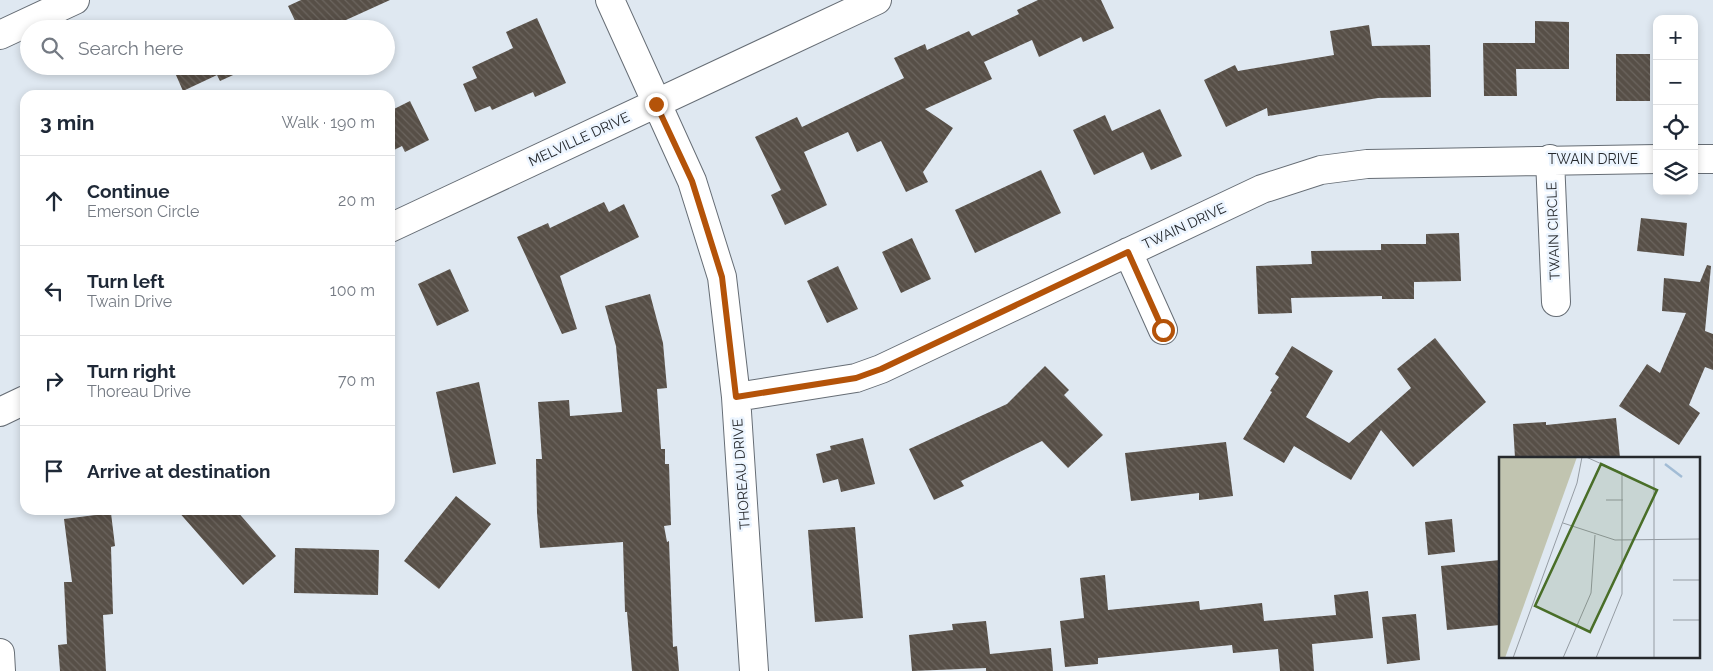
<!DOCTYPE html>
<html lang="en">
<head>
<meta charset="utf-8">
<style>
  :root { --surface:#fff; --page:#f2f2f3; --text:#1f2937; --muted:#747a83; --line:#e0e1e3 }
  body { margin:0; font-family:Raleway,sans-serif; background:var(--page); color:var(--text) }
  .controls { position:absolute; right:15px; top:15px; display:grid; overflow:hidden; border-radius:10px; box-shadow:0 2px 8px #0003 }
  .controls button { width:45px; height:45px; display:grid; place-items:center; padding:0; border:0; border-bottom:1px solid var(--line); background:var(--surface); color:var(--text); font:25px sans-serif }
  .stop { position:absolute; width:15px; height:15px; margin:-11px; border:4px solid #b45309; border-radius:50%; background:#fff }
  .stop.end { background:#b45309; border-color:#fff; box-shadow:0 1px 5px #0008 }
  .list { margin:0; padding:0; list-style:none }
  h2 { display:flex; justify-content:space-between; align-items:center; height:65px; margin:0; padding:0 20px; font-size:21px }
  h2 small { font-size:16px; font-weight:400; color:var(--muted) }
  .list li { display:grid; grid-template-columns:32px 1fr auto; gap:15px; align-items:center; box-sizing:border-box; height:90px; padding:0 20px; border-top:1px solid var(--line) }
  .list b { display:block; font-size:19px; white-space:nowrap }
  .list p { margin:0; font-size:16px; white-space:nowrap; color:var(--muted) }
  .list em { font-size:16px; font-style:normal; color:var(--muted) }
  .icon { flex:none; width:28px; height:28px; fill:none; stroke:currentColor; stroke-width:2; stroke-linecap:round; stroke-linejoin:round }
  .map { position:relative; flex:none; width:1713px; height:671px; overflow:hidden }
  .search { position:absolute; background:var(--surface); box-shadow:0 2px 8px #0003; left:20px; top:20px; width:375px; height:55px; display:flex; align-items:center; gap:12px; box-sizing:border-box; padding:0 18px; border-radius:28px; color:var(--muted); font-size:19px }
  .panel { position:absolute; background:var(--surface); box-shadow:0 2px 8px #0003; left:20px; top:90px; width:375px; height:425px; border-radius:15px }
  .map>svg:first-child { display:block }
  .building { fill:url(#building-back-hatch) }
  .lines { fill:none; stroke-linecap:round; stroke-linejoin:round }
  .minor-casing { stroke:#666d75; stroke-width:30 }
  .tertiary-casing { stroke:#666d75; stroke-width:30 }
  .minor { stroke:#fff; stroke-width:28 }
  .tertiary { stroke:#fff; stroke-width:28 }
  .route { stroke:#b45309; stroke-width:6 }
  .labels { text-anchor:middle; stroke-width:5; stroke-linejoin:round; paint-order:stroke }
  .street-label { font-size:14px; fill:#26292d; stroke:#ecf5ff }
  .inset-river { fill:none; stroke:#a2bcd5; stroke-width:2.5 }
  .inset-road { fill:none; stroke:#959ca3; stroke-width:1 }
  .view { fill:#496e28; fill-opacity:0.15; stroke:#496e28; stroke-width:2.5 }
  .inset-edge { fill:none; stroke:#26292d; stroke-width:2.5 }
</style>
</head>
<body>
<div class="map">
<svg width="1713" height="671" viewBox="0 0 1713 671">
  <defs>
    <pattern id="building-back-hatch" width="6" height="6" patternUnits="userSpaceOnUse" patternTransform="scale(1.25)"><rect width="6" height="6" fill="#574f47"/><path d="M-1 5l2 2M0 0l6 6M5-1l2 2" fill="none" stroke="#6c655f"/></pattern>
  </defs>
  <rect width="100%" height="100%" fill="#dfe8f1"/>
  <path class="building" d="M301,0h89l-44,20 1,3 -12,6h-36l-11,-23z
    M1038,0h63l13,28 -31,14 -2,-5 -42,20 -7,-17 -48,22 8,17 -67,30 28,19 -30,44 5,10 -22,10 -25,-51 -24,11 -9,-20 -44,20 23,53 -42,20 -14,-30 10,-5 -26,-53 42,-20 5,10 102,-49 -10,-20 31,-14 2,6 42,-19 3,5 47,-22 -2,-4z
    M537,18l29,65 -31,14 -2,-5 -41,18 -2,-4 -15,6 -12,-28 14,-6 -5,-11 41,-19 -7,-16z
    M1535,21l34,1v47h-53l1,27h-33l-1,-53h52z
    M238,22l3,7h-17z
    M1369,25l3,21 58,-1 1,52 -53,1 -110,18 -1,-8 -41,19 -22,-47 31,-15 3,6 96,-16 -4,-24z
    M1616,54h34v47h-34z
    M172,66h81l-33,15 -3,-6 -34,16z
    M410,101l19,39 -24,12 -3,-6 -12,6v-41z
    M1160,109l22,47 -31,14 -8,-18 -49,23 -21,-45 32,-15 7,16z
    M1041,170l20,43 -86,40 -20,-43z
    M604,202l5,10 15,-8 15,33 -79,39 17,53 -15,5 -45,-97 31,-14 2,5z
    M1641,218l46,5 -3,33 -47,-5z
    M1459,233l2,48 -47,1v17h-32v-3l-91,2 1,15 -34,1 -2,-48 56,-2 -1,-13 70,-1v-6h45v-10z
    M912,238l19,41 -30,14 -19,-41z
    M1707,265l4,1 -6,65 8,3v36l-8,-3 -16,38 11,8 -21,32 -60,-39 28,-42 13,9 26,-60 -24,-2 2,-33 36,4z
    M838,266l20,43 -31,14 -20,-42z
    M450,269l19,42 -32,15 -19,-42z
    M650,294l13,49 4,45 -10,1 4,60h4v15h4l2,61 -7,1 3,16 2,-1 4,106 4,-1 2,25h-47l-5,-59h-2l-2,-70 -83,6 -3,-35 -1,-54h6l-4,-57 31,-2 1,16 52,-4 -6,-66 -11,-40z
    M1435,338l51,64 -73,65 -32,-37 -30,50 -57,-34 -10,17 -41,-24 29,-47 -2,-1 9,-14 -4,-3 17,-28 41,25 -27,46 43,26 62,-55 -14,-19z
    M1045,366l24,24 -5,5 39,40 -35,33 -26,-27 -81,40 3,5 -30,14 -25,-51 98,-45z
    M479,382l17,82 -43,9 -17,-81z
    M1616,418l4,40h-105l-2,-34 33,-2v3z
    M863,438l12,46 -34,8 -3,-13 -15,4 -7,-29 15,-4 -1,-4z
    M1226,442l7,54 -34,4v-7l-68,8 -6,-48z
    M456,496l35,28 -52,65 -35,-28z
    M177,510h59l40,46 -33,29z
    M111,513l4,33 -4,1 2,67 -10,1 3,56h-46l-2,-26 9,-1 -3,-62h8l-8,-63z
    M1452,519l3,33 -27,3 -3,-33z
    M855,527l8,91 -48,4 -7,-92z
    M295,548l84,2 -1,45 -84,-2z
    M1500,560v65l-53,5 -6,-64z
    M1105,575l3,35 91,-9 1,9 62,-7 2,18 72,-6 -2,-20 34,-4 5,47 -61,6 2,27h-34l-2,-22 -45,4 -1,-8 -134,13v6l-33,3 -5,-46 24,-3 -4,-40z
    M1416,614l4,46 -33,4 -5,-47z
    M986,621l4,33 61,-6 2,23h-67v-3l-74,3 -3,-36 44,-5 -1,-6z"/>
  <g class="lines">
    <g class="minor-casing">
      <path id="minor" d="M610,0l82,181 30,96 14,120 18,274
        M1550,159l6,143
        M1694,159h19
        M390,228l487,-228
        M1128,252l35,78
        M736,397l120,-19 25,-9 381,-180 59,-19 46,-6 290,-5
        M0,412l25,-12
        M0,653l1,18"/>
    </g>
    <g class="tertiary-casing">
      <path id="tertiary" d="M0,35l75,-35"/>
    </g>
    <use href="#minor" class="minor"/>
    <use href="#tertiary" class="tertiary"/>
  </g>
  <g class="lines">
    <path class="route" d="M656,104l36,77 30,96 14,120 120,-19 25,-9 247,-117 35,78"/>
  </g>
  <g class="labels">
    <g class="street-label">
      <text transform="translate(579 139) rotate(-25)" y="5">MELVILLE DRIVE</text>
      <text x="1593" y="164">TWAIN DRIVE</text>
      <text transform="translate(1184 226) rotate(-25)" y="5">TWAIN DRIVE</text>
      <text transform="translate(1553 231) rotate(-92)" y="5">TWAIN CIRCLE</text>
      <text transform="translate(741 474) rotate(-94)" y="5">THOREAU DRIVE</text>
    </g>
  </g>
  <g transform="translate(1499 457)">
    <rect width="201" height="201" fill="#dfe8f1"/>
    <path d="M0,0h78l-72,201h-6z" fill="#c1c4b0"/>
    <path class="inset-river" d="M166,7l17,13"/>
    <path class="inset-road" d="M87,0l36,16v121l-26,64M155,0v201M107,43h17M64,66l52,17 86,-1M174,123h28M174,163h28M14,201l64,-175 5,-26M64,201l28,-65 4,-58"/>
    <path class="view" d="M102,7l56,26 -67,142 -55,-26z"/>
    <rect width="201" height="201" class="inset-edge"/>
  </g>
</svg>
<div class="controls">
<button>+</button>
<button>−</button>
<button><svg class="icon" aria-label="locate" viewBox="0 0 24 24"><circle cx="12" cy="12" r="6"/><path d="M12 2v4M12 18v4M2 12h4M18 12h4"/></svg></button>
<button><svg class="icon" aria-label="layers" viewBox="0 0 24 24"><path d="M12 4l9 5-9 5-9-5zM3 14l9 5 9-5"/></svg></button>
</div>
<div class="stop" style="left:1163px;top:330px"></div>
<div class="stop end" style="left:656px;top:104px"></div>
<div class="search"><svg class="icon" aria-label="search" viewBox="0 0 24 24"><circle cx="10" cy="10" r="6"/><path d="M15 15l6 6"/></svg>Search here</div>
<section class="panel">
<h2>3 min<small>Walk · 190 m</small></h2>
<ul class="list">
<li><svg class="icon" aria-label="ahead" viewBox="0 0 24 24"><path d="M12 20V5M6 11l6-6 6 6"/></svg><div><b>Continue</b><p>Emerson Circle</p></div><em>20 m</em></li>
<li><svg class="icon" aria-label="left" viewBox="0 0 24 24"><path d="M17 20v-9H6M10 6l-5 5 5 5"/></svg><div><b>Turn left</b><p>Twain Drive</p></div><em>100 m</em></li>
<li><svg class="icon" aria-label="right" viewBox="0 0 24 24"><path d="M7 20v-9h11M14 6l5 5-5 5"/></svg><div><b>Turn right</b><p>Thoreau Drive</p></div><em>70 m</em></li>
<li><svg class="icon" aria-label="arrive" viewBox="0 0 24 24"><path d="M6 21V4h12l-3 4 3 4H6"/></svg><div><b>Arrive at destination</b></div></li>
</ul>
</section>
</div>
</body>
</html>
